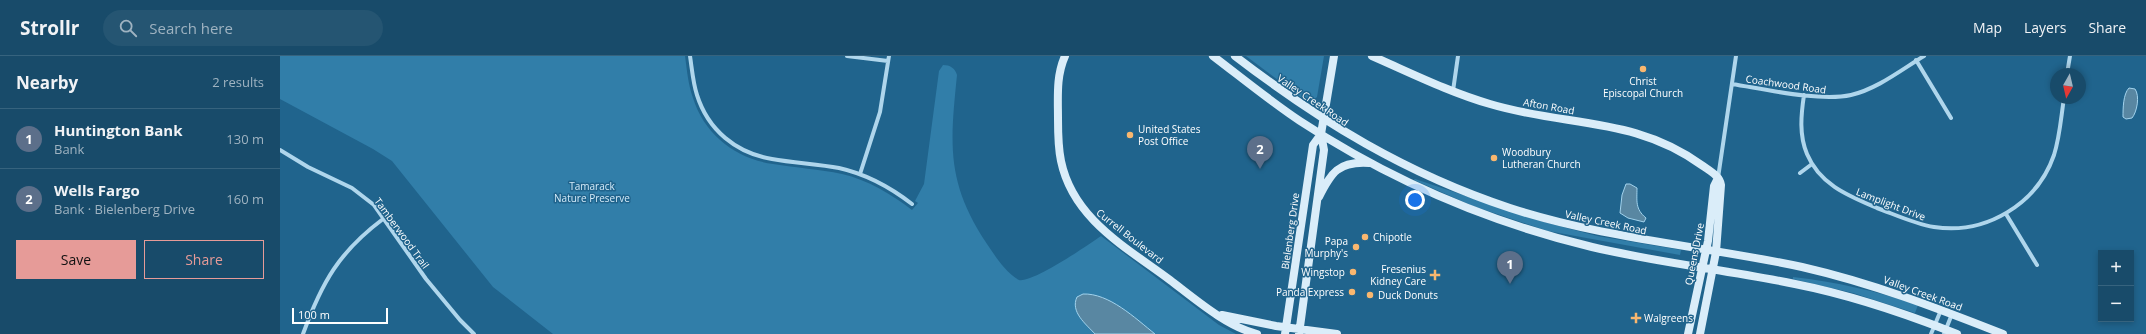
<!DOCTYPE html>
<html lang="en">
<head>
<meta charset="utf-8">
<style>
  :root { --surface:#184b6a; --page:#255572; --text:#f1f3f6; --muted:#9fb3c1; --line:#36637e; --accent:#e69b98 }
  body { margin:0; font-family:"Open Sans",sans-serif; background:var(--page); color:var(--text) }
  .controls { position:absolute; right:12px; bottom:12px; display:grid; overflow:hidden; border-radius:0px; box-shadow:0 2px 6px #0003 }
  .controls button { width:36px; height:36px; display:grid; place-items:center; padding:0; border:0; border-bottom:1px solid var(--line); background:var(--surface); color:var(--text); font:20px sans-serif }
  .compass { position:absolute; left:1770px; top:12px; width:36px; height:36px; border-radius:50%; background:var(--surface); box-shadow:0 2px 6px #0003; rotate:188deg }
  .scale { position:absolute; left:12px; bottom:10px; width:96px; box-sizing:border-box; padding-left:4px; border:2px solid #fff; border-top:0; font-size:11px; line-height:14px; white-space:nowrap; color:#fff; -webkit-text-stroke:3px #20648d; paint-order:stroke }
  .you { position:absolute; left:1135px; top:144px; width:14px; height:14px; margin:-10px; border:3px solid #fff; border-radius:50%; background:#1a73e8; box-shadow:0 0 0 6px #1a73e833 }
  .badge { display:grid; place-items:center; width:26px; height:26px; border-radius:50%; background:var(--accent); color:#fff; font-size:13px; font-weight:700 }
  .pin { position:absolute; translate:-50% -33px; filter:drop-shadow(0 1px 2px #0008) }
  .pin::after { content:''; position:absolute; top:21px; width:14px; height:12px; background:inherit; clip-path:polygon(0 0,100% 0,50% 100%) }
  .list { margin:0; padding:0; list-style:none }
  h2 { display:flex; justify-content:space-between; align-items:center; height:52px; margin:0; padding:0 16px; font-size:17px }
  h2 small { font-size:13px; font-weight:400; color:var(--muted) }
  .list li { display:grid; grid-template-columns:26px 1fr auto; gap:12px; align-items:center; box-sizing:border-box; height:60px; padding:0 16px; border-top:1px solid var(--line) }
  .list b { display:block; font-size:15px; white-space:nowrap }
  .list p { margin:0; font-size:13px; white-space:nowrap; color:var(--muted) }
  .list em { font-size:13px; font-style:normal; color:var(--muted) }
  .actions { display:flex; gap:8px; padding:12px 16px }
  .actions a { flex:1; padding:9px 0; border:1px solid var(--accent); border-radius:0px; text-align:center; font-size:14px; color:var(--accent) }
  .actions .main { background:var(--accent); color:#111 }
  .icon { flex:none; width:22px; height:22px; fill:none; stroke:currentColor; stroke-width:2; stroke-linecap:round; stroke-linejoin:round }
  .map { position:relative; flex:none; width:1866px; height:278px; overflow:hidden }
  header { display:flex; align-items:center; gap:24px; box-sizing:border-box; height:56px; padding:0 20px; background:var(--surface); border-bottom:1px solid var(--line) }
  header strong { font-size:19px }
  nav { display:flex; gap:22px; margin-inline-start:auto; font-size:14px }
  .search { width:280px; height:36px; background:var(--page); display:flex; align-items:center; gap:10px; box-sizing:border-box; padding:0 14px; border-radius:22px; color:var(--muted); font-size:15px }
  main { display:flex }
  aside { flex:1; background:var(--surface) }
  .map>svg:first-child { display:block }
  .green { fill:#317ea9 }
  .water { fill:#5987a2; stroke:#a2d3ed }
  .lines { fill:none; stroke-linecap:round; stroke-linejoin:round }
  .street { stroke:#afd6ec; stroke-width:4 }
  .secondary { stroke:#daedf9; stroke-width:8 }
  .poi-dot { fill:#f9b76f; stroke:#20648d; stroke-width:1.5 }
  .labels { text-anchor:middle; stroke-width:3; stroke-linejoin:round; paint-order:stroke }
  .poi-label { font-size:10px; fill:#fff; stroke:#20648d; text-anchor:start }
  .street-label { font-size:10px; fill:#fff; stroke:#20648d }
  .park-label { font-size:10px; fill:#d4ebf9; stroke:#20648d }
</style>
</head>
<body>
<header>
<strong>Strollr</strong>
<div class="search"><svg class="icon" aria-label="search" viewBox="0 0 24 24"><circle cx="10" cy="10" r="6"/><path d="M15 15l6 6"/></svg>Search here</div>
<nav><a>Map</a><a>Layers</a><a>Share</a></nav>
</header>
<main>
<aside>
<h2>Nearby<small>2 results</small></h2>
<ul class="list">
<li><span class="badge" style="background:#5c6f8a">1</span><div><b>Huntington Bank</b><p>Bank</p></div><em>130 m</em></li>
<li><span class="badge" style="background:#5c6f8a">2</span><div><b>Wells Fargo</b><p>Bank · Bielenberg Drive</p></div><em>160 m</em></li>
</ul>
<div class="actions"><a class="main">Save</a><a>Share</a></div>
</aside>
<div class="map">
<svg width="1866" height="278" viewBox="0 0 1866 278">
  <rect width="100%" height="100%" fill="#20648d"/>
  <path class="green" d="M0,0h405c2,14 3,28 8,42 11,36 43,61 80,66 23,4 46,5 69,10 26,6 49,20 70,36l6,-7 -3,-2 9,-17 15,-113 4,-6c7,0 12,3 14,10 -7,70 -11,107 30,169 9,13 18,28 32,36 14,3 69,-35 82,-44l118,89 17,9h-683l-60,-47 -101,-126 -19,-12 -93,-50z
    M966,0h78l-7,41 -5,4h-6z
    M1135,123l129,43 53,14 84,14 -1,5 -132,-24 -75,-25 -59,-26z
    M1513,221c43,5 84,14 125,28l-3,8 -62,-20 -60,-14z"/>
  <path class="water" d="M1849,32l6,1c5,7 2,23 -3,29l-6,1 -3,-2c0,-8 0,-23 6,-29z
    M1346,128h4l7,4c0,13 -2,21 9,30l-2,4 -16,-4 -8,-5 2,-18z
    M803,238c26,-1 52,24 72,40h-60c-9,-10 -25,-22 -18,-37z"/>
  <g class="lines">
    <path class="street" d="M410,0c2,13 3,27 7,39 11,35 39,58 75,64 22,4 45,5 67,9 27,6 51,19 73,36
      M567,0l41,5
      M1636,4l35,58
      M1787,18l3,-18
      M1452,28c32,5 88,18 119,11 26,-6 50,-25 73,-39
      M1173,35l5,-35
      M1524,39c-3,20 -5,40 3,59 13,31 42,42 70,54 19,7 38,16 57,19 52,8 103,-23 120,-72 6,-19 7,-38 10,-57
      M0,94l28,17 44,21 22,17 52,74 34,41 14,14
      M1520,117l12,-9
      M580,118l20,-62 9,-56
      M1438,122l18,-122
      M1726,158l31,51
      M23,278c19,-52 36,-82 80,-115
      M1651,278l10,-24
      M1664,278l8,-20"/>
    <path class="secondary" d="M785,0c-9,20 -7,41 -7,63 0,14 0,28 3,42 12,58 65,86 109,119 25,19 56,46 87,54
      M933,0c29,22 57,45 87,65 90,59 188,101 292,126 67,16 136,23 203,37 56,11 109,29 162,50
      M955,0c86,66 172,118 275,152 95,31 195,38 292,59 70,16 135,41 201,67
      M1092,0c39,17 77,36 118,48 76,23 145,12 213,62 7,5 17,10 18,19l-5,67 -16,82
      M1039,141c12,-24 19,-36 50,-34
      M942,259l54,11 61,8
      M1005,278l28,-189 8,-11
      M1019,278l25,-184 -3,-16 13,-78
      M1408,278l20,-93 6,-55 4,-8"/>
  </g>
  <g class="poi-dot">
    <circle cx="1363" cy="13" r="4"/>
    <circle cx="850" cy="79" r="4"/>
    <circle cx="1214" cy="102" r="4"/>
    <circle cx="1085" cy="181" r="4"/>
    <circle cx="1076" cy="191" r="4"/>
    <circle cx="1073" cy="216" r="4"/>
    <path d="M1153 213h4v4h4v4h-4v4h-4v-4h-4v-4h4z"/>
    <circle cx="1072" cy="236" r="4"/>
    <circle cx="1090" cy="239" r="4"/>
    <path d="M1354 256h4v4h4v4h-4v4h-4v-4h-4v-4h4z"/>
  </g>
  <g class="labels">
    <g class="poi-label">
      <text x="1363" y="29" text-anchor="middle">Christ<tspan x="1363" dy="12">Episcopal Church</tspan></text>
      <text x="858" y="77">United States<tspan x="858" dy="12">Post Office</tspan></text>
      <text x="1222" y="100">Woodbury<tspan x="1222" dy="12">Lutheran Church</tspan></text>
      <text x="1093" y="185">Chipotle</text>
      <text x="1068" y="189" text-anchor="end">Papa<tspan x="1068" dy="12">Murphy's</tspan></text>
      <text x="1146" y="217" text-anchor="end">Fresenius<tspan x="1146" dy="12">Kidney Care</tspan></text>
      <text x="1065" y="220" text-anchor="end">Wingstop</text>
      <text x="1064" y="240" text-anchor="end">Panda Express</text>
      <text x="1098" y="243">Duck Donuts</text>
      <text x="1364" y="266">Walgreens</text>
    </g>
    <g class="street-label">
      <text transform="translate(1506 28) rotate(8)" y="4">Coachwood Road</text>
      <text transform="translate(1033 44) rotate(34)" y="4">Valley Creek Road</text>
      <text transform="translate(1269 50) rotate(10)" y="4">Afton Road</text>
      <text transform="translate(1611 148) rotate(21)" y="4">Lamplight Drive</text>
      <text transform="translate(1326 166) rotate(12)" y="4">Valley Creek Road</text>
      <text transform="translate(1010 175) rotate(-82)" y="4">Bielenberg Drive</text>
      <text transform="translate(122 177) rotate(54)" y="4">Tamberwood Trail</text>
      <text transform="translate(850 180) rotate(38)" y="4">Currell Boulevard</text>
      <text transform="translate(1414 198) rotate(-79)" y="4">Queens Drive</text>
      <text transform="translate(1643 237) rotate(20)" y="4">Valley Creek Road</text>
    </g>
    <g class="park-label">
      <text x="312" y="134">Tamarack<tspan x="312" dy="12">Nature Preserve</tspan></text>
    </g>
  </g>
</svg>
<div class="controls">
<button>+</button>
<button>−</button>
</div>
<svg class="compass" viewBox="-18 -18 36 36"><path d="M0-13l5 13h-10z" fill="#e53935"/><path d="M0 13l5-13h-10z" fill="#9fb3c1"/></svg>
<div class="scale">100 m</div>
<div class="you"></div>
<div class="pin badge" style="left:1230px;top:228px;background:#5c6f8a">1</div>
<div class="pin badge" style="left:980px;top:113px;background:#5c6f8a">2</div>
</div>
</main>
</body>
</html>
